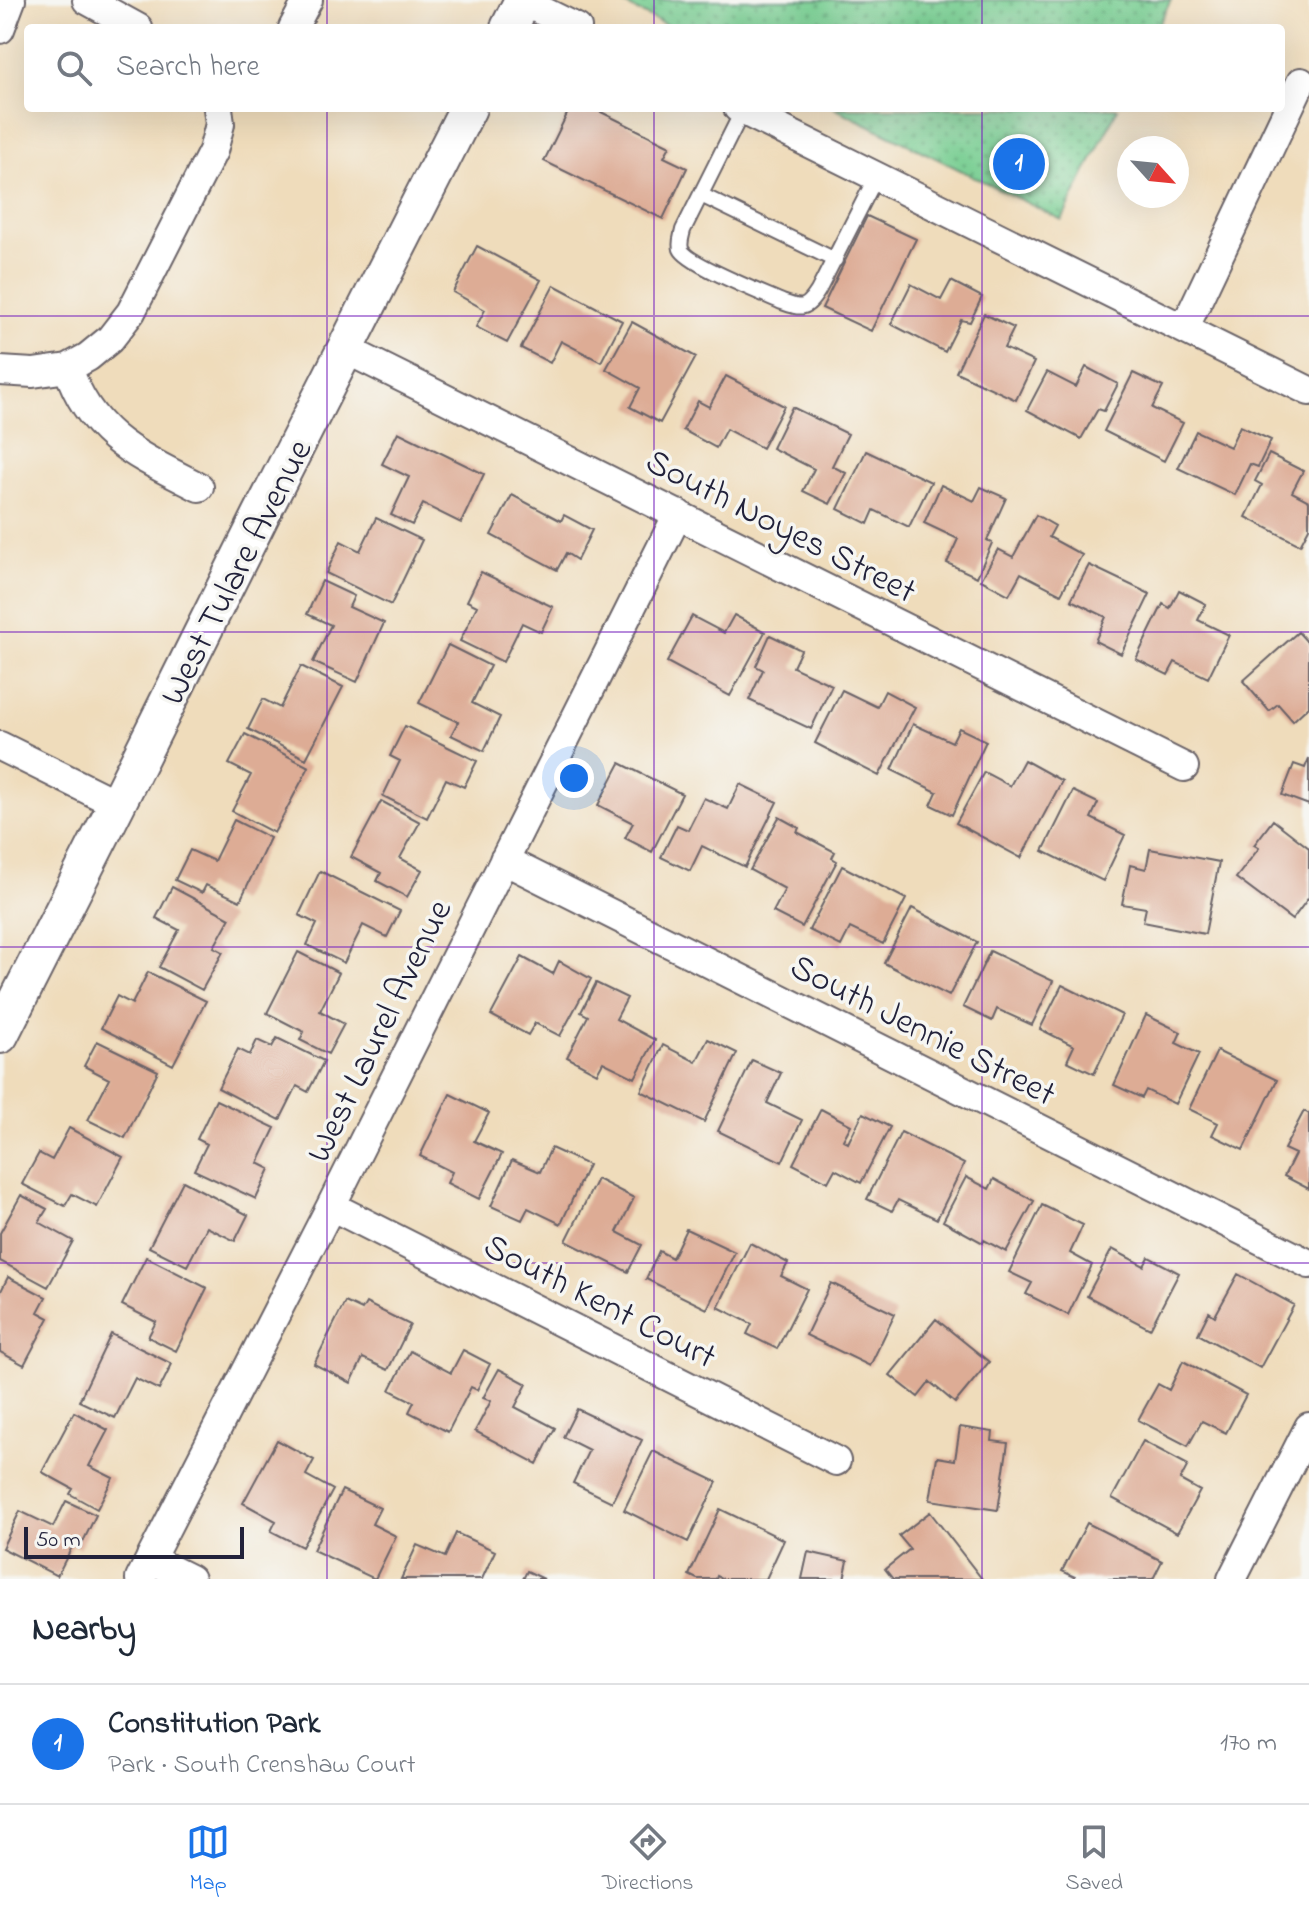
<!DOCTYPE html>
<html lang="en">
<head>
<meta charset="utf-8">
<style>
  :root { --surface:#fff; --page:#f2f2f3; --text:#1f2937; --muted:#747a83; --line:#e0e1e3; --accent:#1a73e8 }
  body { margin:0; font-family:"Indie Flower",sans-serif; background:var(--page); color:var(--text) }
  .compass { position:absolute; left:1117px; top:136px; width:72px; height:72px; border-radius:50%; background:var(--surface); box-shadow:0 8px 32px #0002; rotate:117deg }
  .scale { position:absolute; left:24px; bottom:20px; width:220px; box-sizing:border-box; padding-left:8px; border:4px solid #22223b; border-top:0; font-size:22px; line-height:28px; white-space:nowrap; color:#22223b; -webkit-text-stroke:6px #f6f6f2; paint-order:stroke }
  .you { position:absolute; left:574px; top:778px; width:28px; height:28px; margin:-20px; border:6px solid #fff; border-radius:50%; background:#1a73e8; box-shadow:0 0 0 12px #1a73e833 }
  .badge { display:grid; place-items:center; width:52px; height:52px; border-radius:50%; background:var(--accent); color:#fff; font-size:26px; font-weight:700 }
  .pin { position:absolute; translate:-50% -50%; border:4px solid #fff; box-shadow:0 2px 8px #0006 }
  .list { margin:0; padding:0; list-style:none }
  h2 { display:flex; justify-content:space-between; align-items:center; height:104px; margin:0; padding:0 32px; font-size:34px }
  h2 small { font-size:26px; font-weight:400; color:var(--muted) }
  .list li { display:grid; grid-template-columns:52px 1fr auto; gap:24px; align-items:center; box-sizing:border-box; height:120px; padding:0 32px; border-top:2px solid var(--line) }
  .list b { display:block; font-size:30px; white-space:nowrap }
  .list p { margin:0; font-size:26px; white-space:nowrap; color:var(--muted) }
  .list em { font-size:26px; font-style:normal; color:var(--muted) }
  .icon { flex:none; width:44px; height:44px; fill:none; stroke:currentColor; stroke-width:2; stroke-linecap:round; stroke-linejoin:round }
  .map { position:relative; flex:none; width:1309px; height:1579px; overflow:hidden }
  .search { position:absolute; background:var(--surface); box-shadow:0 8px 32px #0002; left:24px; right:24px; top:24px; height:88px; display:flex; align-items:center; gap:20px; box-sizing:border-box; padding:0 28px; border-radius:8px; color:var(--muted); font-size:30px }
  .sheet { height:224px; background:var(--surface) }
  nav { display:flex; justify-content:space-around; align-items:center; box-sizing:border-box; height:112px; border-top:2px solid var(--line); background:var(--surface); font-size:22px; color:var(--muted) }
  nav a { display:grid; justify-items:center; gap:4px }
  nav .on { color:var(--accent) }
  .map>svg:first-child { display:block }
  .park { fill:url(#park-dots); stroke:#4d7866; stroke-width:2 }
  .building { fill:#ddac95 }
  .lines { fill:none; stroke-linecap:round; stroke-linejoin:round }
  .service-casing { stroke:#6a6368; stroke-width:18 }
  .minor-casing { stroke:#6a6368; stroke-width:32 }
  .tertiary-casing { stroke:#6a6368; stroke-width:40 }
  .service { stroke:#fff; stroke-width:14 }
  .minor { stroke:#fff; stroke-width:28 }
  .tertiary { stroke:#fff; stroke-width:36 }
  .grid { fill:none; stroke:#7b2cbf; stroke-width:2; stroke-opacity:0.55 }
  .labels { text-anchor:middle; stroke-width:7; stroke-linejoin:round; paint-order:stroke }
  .street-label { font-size:36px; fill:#22223b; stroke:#f6f6f2 }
</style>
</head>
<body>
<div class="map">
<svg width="1309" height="1579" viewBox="0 0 1309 1579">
  <defs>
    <pattern id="park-dots" width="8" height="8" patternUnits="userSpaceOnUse" patternTransform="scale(2)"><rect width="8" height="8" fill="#78ce92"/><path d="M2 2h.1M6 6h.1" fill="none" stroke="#62a778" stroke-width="1.8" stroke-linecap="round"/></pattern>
  </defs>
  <rect width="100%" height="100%" fill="#f6f6f2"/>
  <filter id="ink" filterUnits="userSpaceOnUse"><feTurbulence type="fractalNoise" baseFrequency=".0125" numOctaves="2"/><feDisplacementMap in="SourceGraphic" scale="16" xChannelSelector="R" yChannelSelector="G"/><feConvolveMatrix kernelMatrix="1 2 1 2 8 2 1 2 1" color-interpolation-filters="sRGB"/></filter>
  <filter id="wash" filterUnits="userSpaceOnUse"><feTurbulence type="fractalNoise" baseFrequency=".006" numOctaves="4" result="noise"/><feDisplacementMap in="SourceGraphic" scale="32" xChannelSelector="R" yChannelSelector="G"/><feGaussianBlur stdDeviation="1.8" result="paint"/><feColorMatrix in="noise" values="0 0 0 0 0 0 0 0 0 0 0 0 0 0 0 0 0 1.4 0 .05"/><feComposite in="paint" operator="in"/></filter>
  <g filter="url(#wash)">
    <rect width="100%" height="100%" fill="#efdcbb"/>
    <path class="park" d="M615,0h556l-14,28h-485z
      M834,108h284l-56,112z"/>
    <g id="blocks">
      <path class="building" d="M570,108h23l77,38 -6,11 23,11 -24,51 -119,-58z
        M867,216l49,23 -45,92 -49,-23z
        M477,246l64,34 -34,63 -31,-16 9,-17 -32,-18z
        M951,281l31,16 -12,25 -9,-2 -16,32 -54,-28 20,-40 30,16z
        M554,285l68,36 -21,41 -40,-21 -11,22 -29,-15z
        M984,314l30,14 -10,20 30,14 -18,38 -60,-28z
        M632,322l64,35 -36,66 -30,-16 10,-19 -34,-19z
        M1086,367l32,17 -14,27 -6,-2 -17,30 -54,-29 20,-38 29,15z
        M1133,373l30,14 -11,21 31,15 -19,38 -60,-30z
        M726,376l58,30 -22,42 -36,-19 -10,19 -33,-18 15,-29 11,6z
        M792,407l56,27 -16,32 14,7 -16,31 -27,-13 11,-22 -42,-21z
        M1240,426l31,14 -13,27 -8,-3 -15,31 -57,-27 18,-37 34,16z
        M398,432l86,42 -23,49 -38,-19 -11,21 -21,-10 18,-38 -27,-13z
        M866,451l65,31 -22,45 -35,-17 -6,14 -30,-15z
        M1269,454l34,17 -11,21 17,9v27l-9,17 -54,-28 16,-32 -7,-4z
        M941,485l33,16 7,-14 25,11 -19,42 5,3 -15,34 -30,-14 11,-24 -34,-16z
        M512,495l49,26 3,-6 28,15 -15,30 -11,-7 -9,17 -66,-35z
        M1036,515l19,11 -6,11 33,18 -21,39 -40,-21 -12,22 -28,-15 17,-31 15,8z
        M376,518l46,22 -31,65 -65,-32 15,-32 19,10z
        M1089,565l61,29 -29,60 -26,-13 11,-24 -35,-17z
        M481,572l72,35 -12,25 -19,-9 -19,39 -43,-21 17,-35 -10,-5z
        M322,581l32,15 -5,11 35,16 -27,59 -44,-20 18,-37 -24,-11z
        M1179,590l27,14 -8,16 31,15 -21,43 -33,-16 -7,13 -32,-16 27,-55 7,4z
        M734,615l31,17 -35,64 -63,-34 25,-46 32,17z
        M1298,632l11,12v62l-16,15 -15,-17 -9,7 -26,-30z
        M770,635l31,15 -8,17 39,18 -21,44 -62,-29 14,-30 -7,-4z
        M448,645l42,21 -18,37 28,14 -16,34 -33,-16 7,-13 -39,-19z
        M301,666l42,21 -37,72 -58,-30 15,-30 17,9z
        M842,690l35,17 8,-16 30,16 -36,69 -64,-33z
        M913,724l39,18 7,-14 27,13 -34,74 -21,-10 6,-13 -45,-22z
        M405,726l72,35 -13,26 -18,-8 -19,39 -44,-22 17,-35 -10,-5z
        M245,734l64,33 -35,66 -42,-22 19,-36 -22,-11z
        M1309,758v47l-27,-10 12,-31 11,4z
        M1024,760l38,21 -41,77 -65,-35 28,-51 26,14z
        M620,763l62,31 -30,58 -27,-14 8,-15 -35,-18z
        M740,784l37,18 -32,65 -43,-21 -12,25 -29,-14 16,-32 11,5 16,-32 24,11z
        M1073,791l25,12 -7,15 34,17 -22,46 -60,-30z
        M381,801l39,21 -20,36 22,12 -15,27 -30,-16 4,-8 -30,-16z
        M779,817l20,11 -2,4 38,20 -3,6 5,3 -35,66 -29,-15 12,-23 -35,-19z
        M234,820l36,18 -30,63 -34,-16 -4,8 -27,-13 15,-30 24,11z
        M1273,820l36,28v49l-17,23 -56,-42 23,-30 -5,-3z
        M1150,849l69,13 -14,72 -62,-12 3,-14 -24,-4 8,-39 16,4z
        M842,866l64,33 -23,45 -33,-16 -9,18 -32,-16z
        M320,871l80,40 -13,26 -24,-12 -19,38 -37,-18 10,-21 -18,-9z
        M172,887l58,31 -16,29 9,5 -21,38 -43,-23 20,-37 -23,-12z
        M912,908l65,34 -28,54 -65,-33z
        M990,951l63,30 -21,44 -35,-16 -5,12 -29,-14z
        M298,952l41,21 -19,38 24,13 -16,30 -28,-14 4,-8 -37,-19z
        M522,957l31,17 6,-13 32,18 -31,57 -25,-13 -7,12 -37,-20z
        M148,972l58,29 -33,64 -72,-37 16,-32 15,8z
        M596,983l31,15 -11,21 39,21 -20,38 -32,-16 -6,11 -30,-16 21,-41 -7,-4z
        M1062,985l60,30 -28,59 -27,-13 7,-15 -34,-17z
        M1146,1015l35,17 -5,11 23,11 -24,50 -29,-14 -4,8 -28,-13z
        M277,1038l47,23 -16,31 -11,-6 -17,34 -62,-32 20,-39 12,6 7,-15 15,7z
        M708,1039l29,14 -33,69 -63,-31 22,-46 33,17z
        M97,1041l61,30 -33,67 -37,-18 21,-41 -25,-13z
        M1217,1051l60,29 -34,70 -31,-15 6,-12 -29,-14z
        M752,1060l29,13 -14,30 35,17 -20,42 -64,-31z
        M450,1094l39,19 -15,28 28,13 -23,45 -32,-16 5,-11 -32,-16z
        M216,1100l59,28 -17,35 12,6 -14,30 -62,-29 13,-26 -10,-5z
        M821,1109l30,16 -8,15 5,3 15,-30 27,14 -29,56 -26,-14 -7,13 -35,-18z
        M1304,1111l5,3v75l-25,-13 11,-22 -11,-5z
        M69,1128l54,29 -26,50 -25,-13 -7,12 -43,-22 17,-31 13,7z
        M901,1132l63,32 -27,55 -39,-19 -6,11 -25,-12z
        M551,1148l37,17 -27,59 -33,-16 -6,12 -31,-14 21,-46 28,12z
        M966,1177l23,12 5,-10 40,22 -28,51 -22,-12 -1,3 -40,-22z
        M597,1179l37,19 -17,34 25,13 -14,27 -62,-31z
        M183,1181l65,34 -13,26 -28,-14 -20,39 -38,-19z
        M21,1195l26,14 -8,13 34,19 -25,46 -48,-26v-28z
        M1042,1205l41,20 -13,28 22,12 -24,50 -42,-21 6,-11 -23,-11z
        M686,1229l49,23 -28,57 -61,-30 13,-28 13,7z
        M750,1243l38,20 -7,13 26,13 -30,60 -30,-15 5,-10 -34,-17z
        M1112,1249l32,17 5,-9 30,16 -29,56 -63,-33z
        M146,1257l61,31 -31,63 -28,-14 8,-15 -34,-17z
        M1238,1274l56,31 -34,63 -62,-34 11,-22 6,4z
        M8,1277l38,20 -8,15 11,6 -25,47 -24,-13v-59z
        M831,1283l64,31 -25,52 -64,-31z
        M345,1302l17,8 4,-7 44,22 -22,45 -25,-12 -12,25 -37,-19z
        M936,1319l53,43 -34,41 -25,-21 -12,15 -28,-22z
        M111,1334l61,30 -13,26 -24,-12 -20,40 -36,-17z
        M463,1350l27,14 -13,26 -6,-3 -23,45 -39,-20 5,-10 -24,-12 20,-39 41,22z
        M1183,1361l63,34 -20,38 -24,-12 -14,25 -50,-26 20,-36 11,6z
        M499,1369l28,15 -12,23 40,21 -18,36 -62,-33 16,-30 -8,-3z
        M577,1409l65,31 -30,62 -39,-19 16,-33 -26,-13z
        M74,1412l34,18 -19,36 24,12 -16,31 -27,-15 3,-5 -31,-17z
        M960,1427l33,5 -1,9 16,2 -10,67 -68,-10 7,-43 18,3z
        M277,1440l37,20 -8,15 27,15 -31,57 -31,-16 5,-10 -33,-18z
        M1143,1441l45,24 -8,15 20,11 -23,42 -65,-35z
        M653,1451l64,31 -29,60 -64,-32z
        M342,1490l38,18 -8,16 24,12 -21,43 -62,-29z
        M66,1501l30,14 -16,33 -7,-3 -16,31 -55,-28 18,-37 33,16z
        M720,1509l64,31 -18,39h-43l-6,-3 -1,3h-19l-8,-4z
        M930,1512l52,67h-89l-8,-10 25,-20 -11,-13z
        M1087,1523l75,38 -9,18h-79l1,-2 -13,-6z
        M456,1533l39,18 -13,28h-81l16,-34 28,12z
        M808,1552l40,9 -4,18h-42z
        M527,1571l17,8h-21z"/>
    </g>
  </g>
  <g filter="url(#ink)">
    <use href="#blocks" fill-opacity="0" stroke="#6a6368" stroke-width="2"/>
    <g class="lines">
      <g class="service-casing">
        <path id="service" d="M743,110l-60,120c-1,6 -4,12 -2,19 5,14 83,45 101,53 20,7 24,8 36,-11l58,-114
          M701,195l134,65"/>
      </g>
      <g class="minor-casing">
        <path id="minor" d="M87,0l51,28
          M520,0l57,28
          M293,28l15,-28
          M0,29l11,-29
          M738,108l571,283
          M1184,329l117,-247
          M345,349l839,418
          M68,368l20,-11 22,-18 21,-27 82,-161 7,-27 -2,-16
          M0,371l33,2 35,-5c23,69 71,88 131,119
          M0,746l117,58
          M504,860l805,404
          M331,1206l505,255
          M150,1559l40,20
          M140,1579l191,-373 347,-692
          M1232,1579l77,-152"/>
      </g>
      <g class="tertiary-casing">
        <path id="tertiary" d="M509,28l14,-28
          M0,1035l117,-231 143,-287 208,-409"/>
      </g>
      <use href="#service" class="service"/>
      <use href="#minor" class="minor"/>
      <use href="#tertiary" class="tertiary"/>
    </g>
  </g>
  <path class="grid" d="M327,0v28M654,0v28M982,0v28M327,108v1471M654,108v1471M982,108v1471M0,316h1309M0,632h1309M0,947h1309M0,1263h1309"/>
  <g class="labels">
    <g class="street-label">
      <text transform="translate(782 524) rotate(27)" y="13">South Noyes Street</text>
      <text transform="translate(234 571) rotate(-63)" y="13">West Tulare Avenue</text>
      <text transform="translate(924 1028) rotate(27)" y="13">South Jennie Street</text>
      <text transform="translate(377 1030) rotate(-64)" y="13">West Laurel Avenue</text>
      <text transform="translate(601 1299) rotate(27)" y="13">South Kent Court</text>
    </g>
  </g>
</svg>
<svg class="compass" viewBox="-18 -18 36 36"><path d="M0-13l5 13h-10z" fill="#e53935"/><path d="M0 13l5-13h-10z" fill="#747a83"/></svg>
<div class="scale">50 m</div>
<div class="you"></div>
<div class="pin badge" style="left:1019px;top:164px">1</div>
<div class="search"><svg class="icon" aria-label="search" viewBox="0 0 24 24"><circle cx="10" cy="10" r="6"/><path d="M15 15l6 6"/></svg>Search here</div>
</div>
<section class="sheet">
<h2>Nearby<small></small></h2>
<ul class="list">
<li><span class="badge">1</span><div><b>Constitution Park</b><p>Park · South Crenshaw Court</p></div><em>170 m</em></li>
</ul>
</section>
<nav>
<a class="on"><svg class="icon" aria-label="map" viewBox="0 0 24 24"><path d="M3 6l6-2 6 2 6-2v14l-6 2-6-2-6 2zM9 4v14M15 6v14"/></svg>Map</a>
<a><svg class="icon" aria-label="directions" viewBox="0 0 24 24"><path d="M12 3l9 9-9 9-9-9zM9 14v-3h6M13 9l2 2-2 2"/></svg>Directions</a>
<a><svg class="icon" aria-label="saved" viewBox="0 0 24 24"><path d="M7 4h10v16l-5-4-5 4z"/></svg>Saved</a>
</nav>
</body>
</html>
